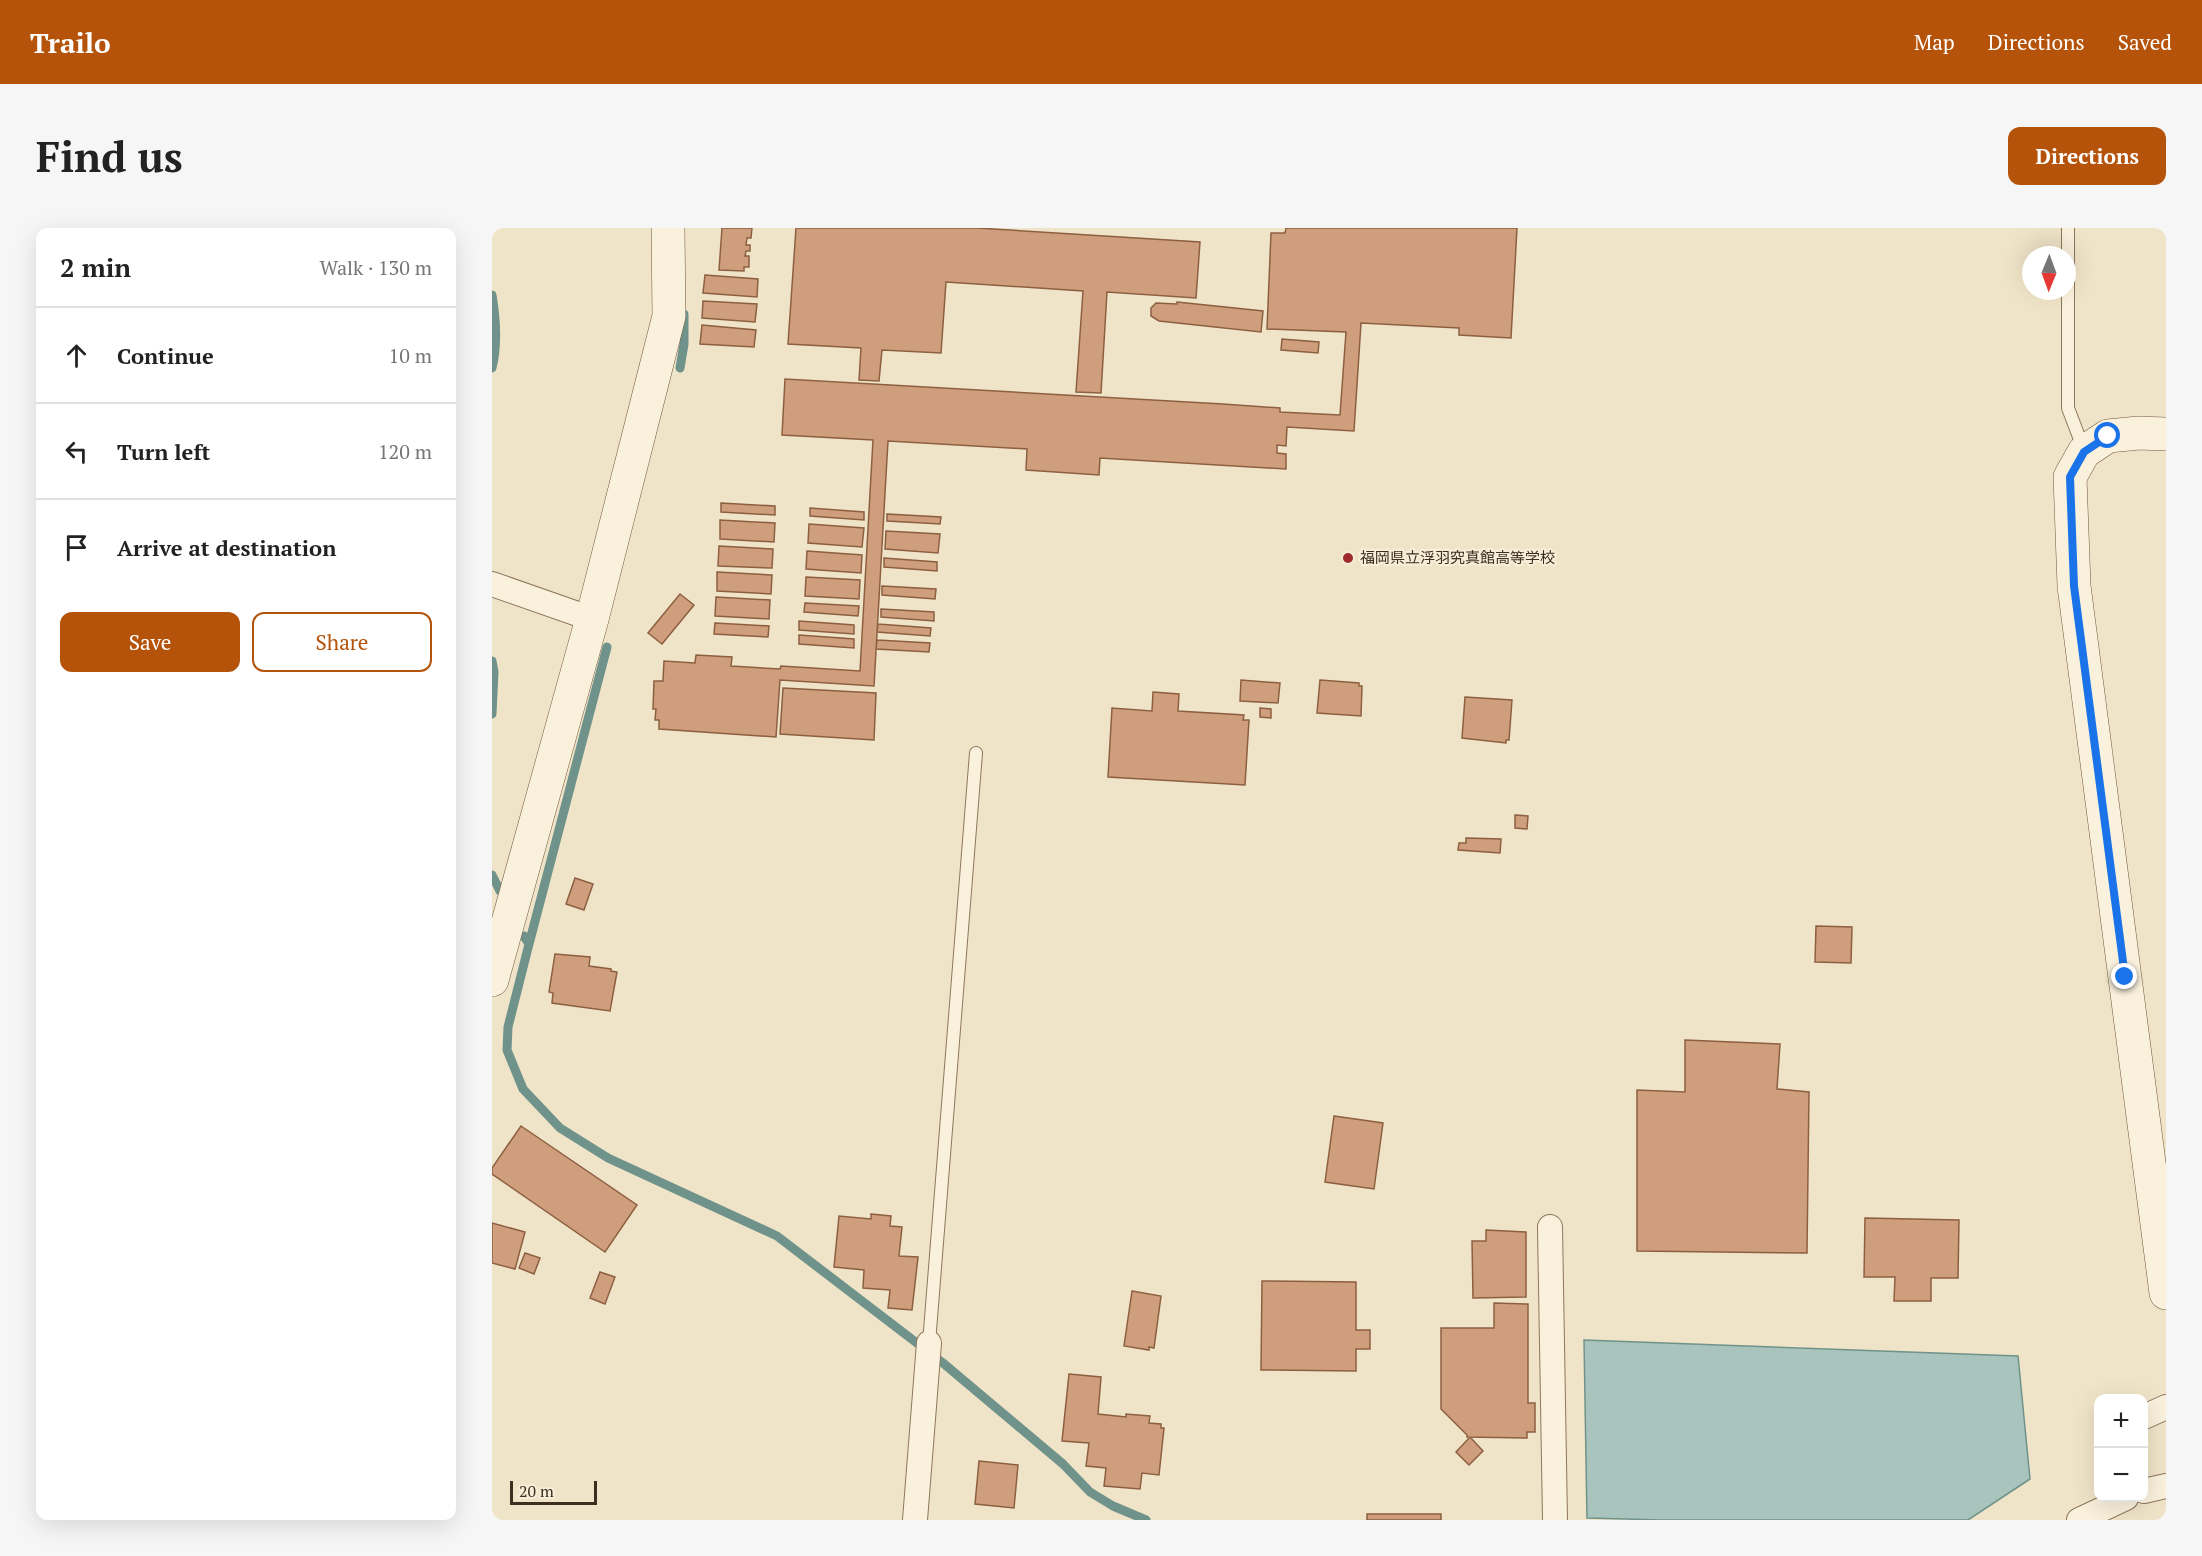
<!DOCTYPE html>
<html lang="en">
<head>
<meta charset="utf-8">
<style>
  :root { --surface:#fff; --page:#f6f6f6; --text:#222; --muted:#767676; --line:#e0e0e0; --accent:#b45309 }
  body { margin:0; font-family:"PT Serif","Noto Sans JP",serif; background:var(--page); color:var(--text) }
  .controls { position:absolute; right:18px; bottom:18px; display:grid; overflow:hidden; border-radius:12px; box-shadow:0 6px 24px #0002 }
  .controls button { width:54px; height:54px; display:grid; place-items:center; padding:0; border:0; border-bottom:2px solid var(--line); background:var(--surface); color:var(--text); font:30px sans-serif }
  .compass { position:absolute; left:1530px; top:18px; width:54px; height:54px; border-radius:50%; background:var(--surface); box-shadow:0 6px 24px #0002; rotate:181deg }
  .scale { position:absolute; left:18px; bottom:15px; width:87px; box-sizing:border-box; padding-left:6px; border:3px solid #3d2e20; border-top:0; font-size:16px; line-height:21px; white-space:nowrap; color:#3d2e20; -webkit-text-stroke:4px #f7eed8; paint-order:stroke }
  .stop { position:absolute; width:18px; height:18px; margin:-14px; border:4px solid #1a73e8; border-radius:50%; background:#fff }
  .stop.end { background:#1a73e8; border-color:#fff; box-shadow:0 2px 6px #0008 }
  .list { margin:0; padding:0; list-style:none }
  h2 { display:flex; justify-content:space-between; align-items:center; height:78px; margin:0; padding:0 24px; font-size:26px }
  h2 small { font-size:20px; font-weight:400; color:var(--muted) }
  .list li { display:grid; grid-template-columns:39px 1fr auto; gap:18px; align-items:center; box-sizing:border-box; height:96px; padding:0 24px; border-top:2px solid var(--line) }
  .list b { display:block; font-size:22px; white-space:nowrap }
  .list em { font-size:20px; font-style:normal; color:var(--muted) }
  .actions { display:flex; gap:12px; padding:18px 24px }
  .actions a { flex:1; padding:14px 0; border:2px solid var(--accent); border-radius:12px; text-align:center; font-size:21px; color:var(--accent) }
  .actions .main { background:var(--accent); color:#fff }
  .icon { flex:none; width:33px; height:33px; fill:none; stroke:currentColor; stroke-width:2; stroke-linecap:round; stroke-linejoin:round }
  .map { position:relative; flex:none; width:1674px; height:1292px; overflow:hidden; border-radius:12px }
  header { display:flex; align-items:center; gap:36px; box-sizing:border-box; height:84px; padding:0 30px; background:var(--accent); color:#fff }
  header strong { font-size:28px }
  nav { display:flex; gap:33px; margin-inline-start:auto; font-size:21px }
  .intro { display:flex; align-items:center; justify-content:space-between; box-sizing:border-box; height:144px; padding:0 36px }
  h1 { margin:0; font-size:42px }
  .button { padding:15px 27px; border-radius:12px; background:var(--accent); color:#fff; font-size:21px; font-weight:700 }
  main { display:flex; gap:36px; padding:0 36px }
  aside { flex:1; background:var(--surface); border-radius:12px; box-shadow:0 6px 24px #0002 }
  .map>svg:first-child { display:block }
  .water { fill:#a9c4bc; stroke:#6f938a; stroke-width:1.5 }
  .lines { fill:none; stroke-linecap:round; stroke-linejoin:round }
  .stream { stroke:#6f938a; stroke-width:9 }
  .building { fill:#cf9f7d; stroke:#8d5f41; stroke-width:1.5 }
  .lane-casing { stroke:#8d765c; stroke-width:14 }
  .street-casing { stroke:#8d765c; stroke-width:26 }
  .secondary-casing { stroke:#6f573f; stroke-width:34 }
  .lane { stroke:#faf1dc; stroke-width:12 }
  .street { stroke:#faf1dc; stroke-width:24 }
  .secondary { stroke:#faf1dc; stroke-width:33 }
  .route { stroke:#1a73e8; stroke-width:8 }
  .poi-dot { fill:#9e2a2b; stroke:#f7eed8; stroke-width:2 }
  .labels { text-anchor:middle; stroke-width:4.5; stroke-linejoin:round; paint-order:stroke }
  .poi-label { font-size:15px; fill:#3d2e20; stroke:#f7eed8; text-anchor:start }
</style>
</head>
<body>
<header>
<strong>Trailo</strong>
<nav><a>Map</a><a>Directions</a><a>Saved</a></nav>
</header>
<div class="intro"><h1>Find us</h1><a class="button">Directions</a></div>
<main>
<aside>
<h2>2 min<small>Walk · 130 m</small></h2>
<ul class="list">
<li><svg class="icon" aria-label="ahead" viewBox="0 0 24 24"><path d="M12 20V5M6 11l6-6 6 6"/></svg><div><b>Continue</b></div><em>10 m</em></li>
<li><svg class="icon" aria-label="left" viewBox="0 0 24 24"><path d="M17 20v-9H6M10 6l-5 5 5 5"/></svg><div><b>Turn left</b></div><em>120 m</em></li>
<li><svg class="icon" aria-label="arrive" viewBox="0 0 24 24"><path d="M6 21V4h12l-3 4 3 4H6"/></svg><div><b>Arrive at destination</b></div></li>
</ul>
<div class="actions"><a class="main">Save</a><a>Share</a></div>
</aside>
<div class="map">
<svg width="1674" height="1292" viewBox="0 0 1674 1292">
  <rect width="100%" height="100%" fill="#f0e4c8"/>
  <path class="water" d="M1092,1112l434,16 12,123 -62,41h-306l-75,-2z"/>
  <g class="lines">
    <path class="stream" d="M0,67c4,24 6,49 0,73
      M188,140l4,-24v-30
      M0,433l2,11 -2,42
      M0,647l8,16
      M32,708l5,8 -21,83 -1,23 16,39 37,39 48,30 169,78 166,127 120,101 27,28 23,14 33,14
      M37,716l78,-297"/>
  </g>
  <path class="building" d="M230,0h30l-1,10h-4l-1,7h4v6h-4l-1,5h4v11h-5v4l-25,-1z
    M304,0h181l223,14 -4,56 -89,-6 -6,101 -25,-1 7,-101 -137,-9 -5,71 -59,-3 -3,31 -20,-1 2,-32 -73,-4z
    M794,0h231l-6,110 -52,-3v-7l-98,-5 -7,108 -67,-4 -1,19 -9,-1v8l9,1v15l-186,-11 -1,17 -73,-5 1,-21 -139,-8 -14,245 -94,-6 -4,57 -117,-8v-9h-4l1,-11h-3l1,-28h9l1,-20 31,2 1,-8 36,2 -1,9 49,3 1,-3 79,5 13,-231 -91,-5 3,-56 438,25 57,4v4l60,3 6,-83 -79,-3 4,-96h14z
    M213,47l53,4 -1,18 -54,-4z
    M211,73l54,3 -2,18 -53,-4z
    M685,74l86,9 -2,21 -102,-11 -8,-5v-8l5,-5 21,1z
    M210,97l54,5 -2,17 -54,-3z
    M790,111l37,3 -1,11 -37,-3z
    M229,275l54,3v9l-54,-3z
    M318,280l54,4v8l-54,-4z
    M395,286l54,3 -1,7 -53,-3z
    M228,292l55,3 -1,19 -54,-3z
    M317,296l55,4 -2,19 -54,-4z
    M394,303l54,3 -2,19 -53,-4z
    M227,318l54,3 -1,19 -54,-2z
    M315,323l55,4 -1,18 -55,-4z
    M392,330l53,4v9l-53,-4z
    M225,344l55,3 -1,19 -54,-3z
    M314,349l54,3 -1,19 -54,-3z
    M390,358l54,3 -1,10 -53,-4z
    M188,366l14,11 -32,39 -14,-11z
    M224,369l54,3 -1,19 -54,-3z
    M313,375l54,3 -1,10 -54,-4z
    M389,381l53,3v9l-53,-4z
    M307,393l55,4v9l-55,-4z
    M223,395l54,3 -1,11 -54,-3z
    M386,396l53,4 -1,8 -53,-4z
    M307,407l55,4v9l-55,-4z
    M385,412l53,3 -1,9 -53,-3z
    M749,452l39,3 -2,20 -38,-2z
    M828,452l39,3v3h3l-1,30 -44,-3z
    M291,460l93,5 -2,47 -94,-6z
    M661,464l26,2 -1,17 66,4 -1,5h6l-4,65 -137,-8 4,-69 40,3z
    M973,469l47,3 -3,40h-3v3l-44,-5z
    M768,480l11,1v9l-11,-1z
    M1023,587l13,1 -1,13 -12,-1z
    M974,610l35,1 -1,14 -42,-3 1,-7h7z
    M83,650l18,6 -9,26 -18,-6z
    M1324,698l36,1 -1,36 -36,-1z
    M63,726l35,3 -1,9 22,3v2l6,1 -7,39 -58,-8 1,-10 -4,-1z
    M1193,812l95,4 -3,45 32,3 -2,161 -170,-2v-161l48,2z
    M842,888l49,7 -9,66 -49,-7z
    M29,898l116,79 -32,47 -113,-78v-6z
    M379,986l20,2 -1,10 12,1 -3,29 19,1 -6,53 -24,-2 2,-18 -27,-2 1,-18 -30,-3 5,-51 32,3z
    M1373,990l94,2 -1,58h-27v23h-37l1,-24h-31z
    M0,995l33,9 -10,37 -23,-6z
    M994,1002l40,2v65l-53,1 -1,-57h14z
    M33,1025l15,5 -6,16 -15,-6z
    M108,1044l15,5 -10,27 -15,-6z
    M770,1053l94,1v48h14v19h-14v22l-95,-1z
    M640,1063l29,5 -7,52 -5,-1v3l-25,-4z
    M1002,1075l34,1v99h7v29h-8v6l-60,-1v-2l-26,-26v-81h53z
    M577,1146l32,3 -3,37 28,3v-3l24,2 -1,7 12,1v4h3l-5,47 -17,-2 -2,16 -36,-3 2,-18 -20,-2 3,-23 -27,-2z
    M978,1209l13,14 -14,14 -13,-13z
    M487,1233l39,4 -4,43 -39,-4z
    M875,1286h74v6h-74z"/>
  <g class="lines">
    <g class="lane-casing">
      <path id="lane" d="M1576,0v180l16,42
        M437,1115l47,-590"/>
    </g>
    <g class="street-casing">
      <path id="street" d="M0,356l100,35
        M1058,999l5,293
        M1652,1189l22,-10
        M1652,1263l22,-5
        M423,1292l14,-177
        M1587,1292l47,-22"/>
    </g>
    <g class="secondary-casing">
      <path id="secondary" d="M1674,206l-27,-1 -31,3 -24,16 -14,25 4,109 92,707
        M0,752l100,-361 77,-303 -1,-88"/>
    </g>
    <use href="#lane" class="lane"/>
    <use href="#street" class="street"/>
    <use href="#secondary" class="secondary"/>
  </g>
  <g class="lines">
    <path class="route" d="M1616,208l-24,16 -14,25 4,109 51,391"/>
  </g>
  <circle class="poi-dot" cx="856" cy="330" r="6"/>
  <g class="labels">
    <g class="poi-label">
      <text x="868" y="335">福岡県立浮羽究真館高等学校</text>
    </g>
  </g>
</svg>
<div class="controls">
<button>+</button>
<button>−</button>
</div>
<svg class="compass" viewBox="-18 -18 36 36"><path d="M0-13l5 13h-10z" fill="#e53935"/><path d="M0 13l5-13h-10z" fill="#767676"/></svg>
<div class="scale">20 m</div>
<div class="stop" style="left:1616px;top:208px"></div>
<div class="stop end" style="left:1633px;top:749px"></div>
</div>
</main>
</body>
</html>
